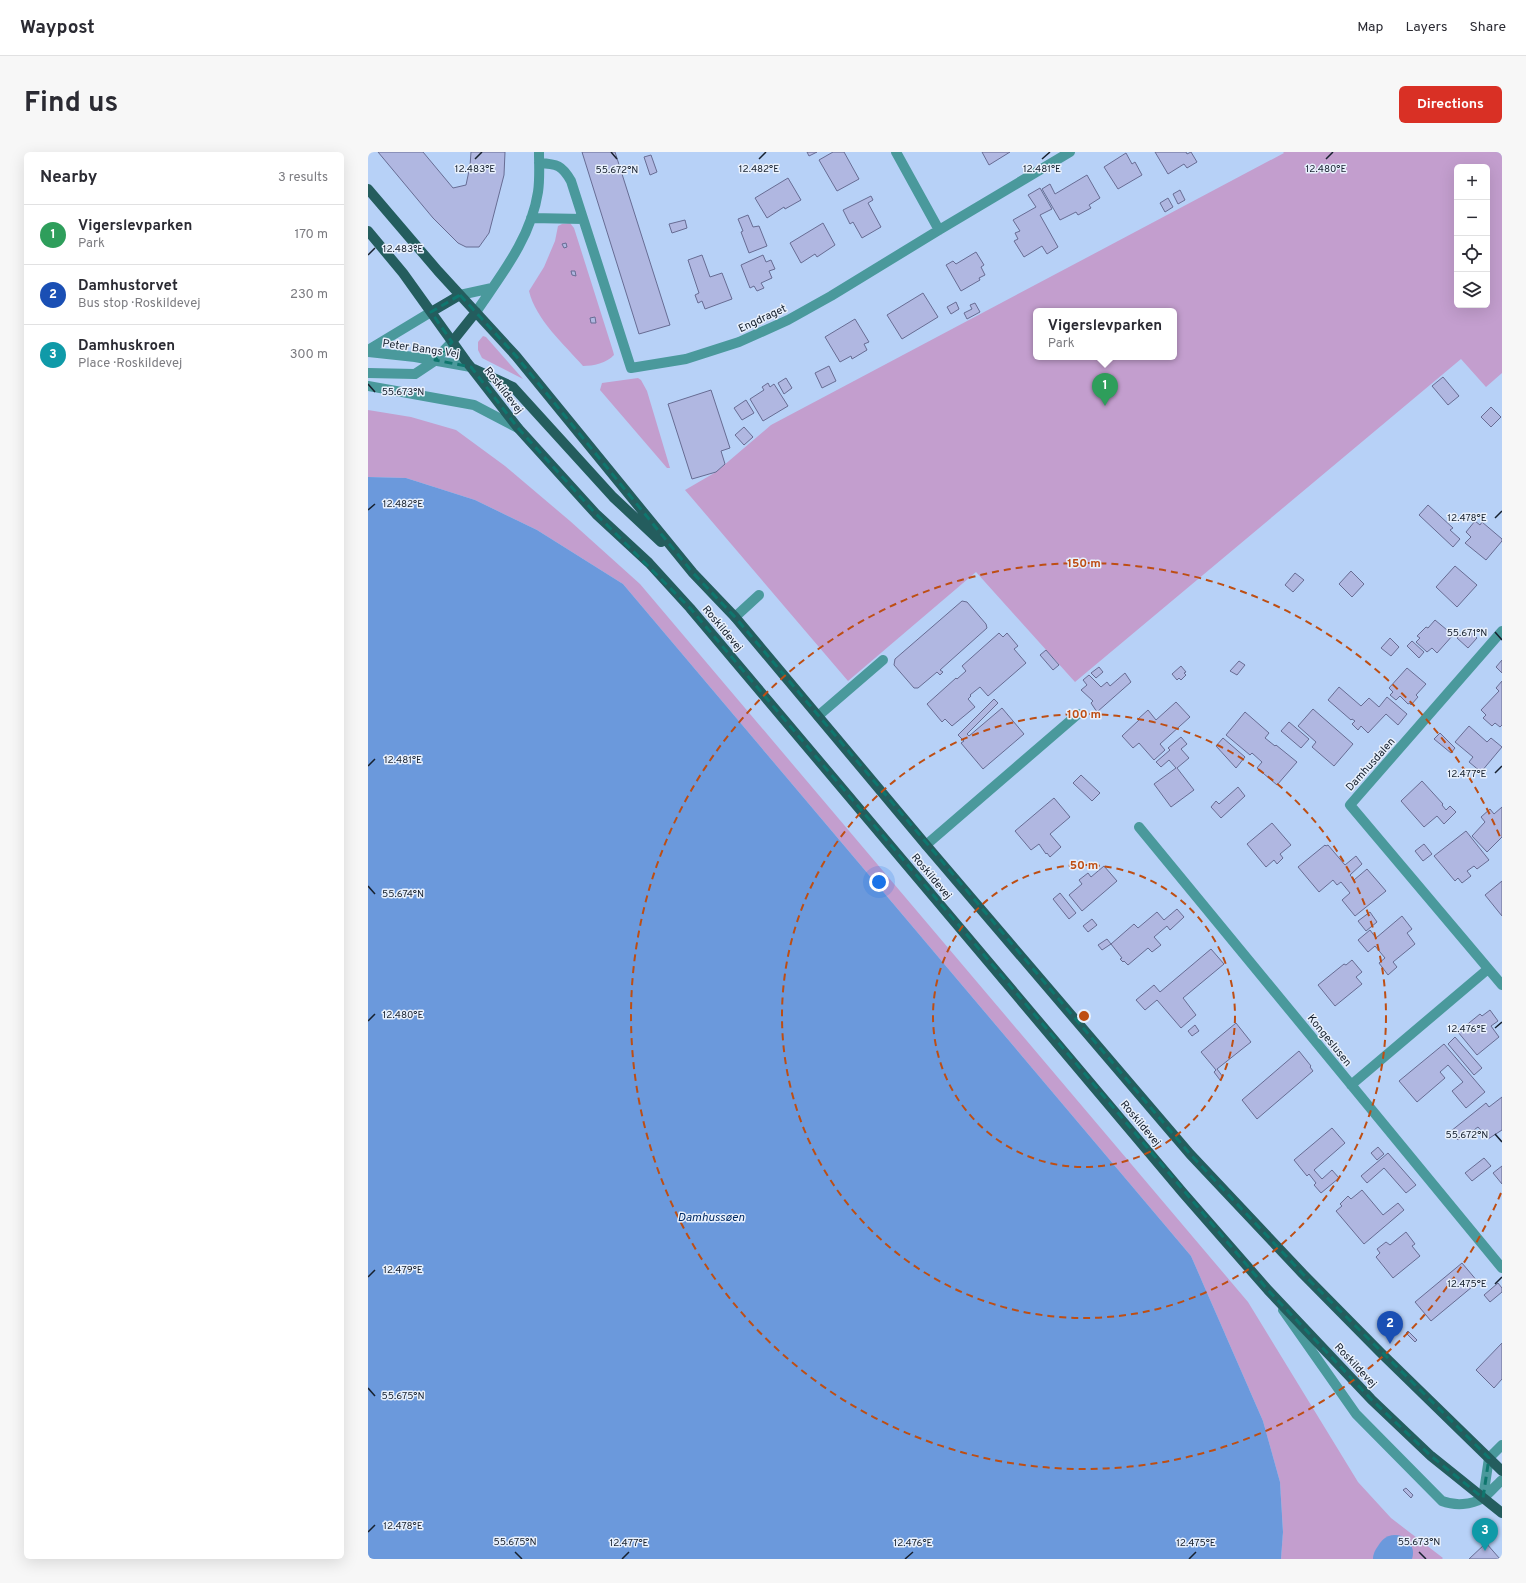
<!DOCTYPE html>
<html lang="en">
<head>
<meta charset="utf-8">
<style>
  :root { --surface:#fff; --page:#f7f7f7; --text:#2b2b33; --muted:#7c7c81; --line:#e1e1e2; --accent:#d93025 }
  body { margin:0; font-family:Overpass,sans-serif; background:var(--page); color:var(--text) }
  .controls { position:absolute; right:12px; top:12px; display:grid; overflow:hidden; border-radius:6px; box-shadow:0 4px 16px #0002 }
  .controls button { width:36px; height:36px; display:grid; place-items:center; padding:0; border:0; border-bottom:1px solid var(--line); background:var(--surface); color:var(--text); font:20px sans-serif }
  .you { position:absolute; left:511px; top:730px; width:14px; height:14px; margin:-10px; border:3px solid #fff; border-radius:50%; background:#1a73e8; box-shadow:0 0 0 6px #1a73e833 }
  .badge { display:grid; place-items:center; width:26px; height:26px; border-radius:50%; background:var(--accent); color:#fff; font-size:13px; font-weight:700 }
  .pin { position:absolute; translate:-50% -33px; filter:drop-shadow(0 1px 2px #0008) }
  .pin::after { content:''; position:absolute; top:21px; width:14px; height:12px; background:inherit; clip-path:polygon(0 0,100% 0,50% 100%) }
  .popup { position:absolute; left:665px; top:156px; width:144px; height:52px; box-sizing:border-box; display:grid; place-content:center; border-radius:6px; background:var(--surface); filter:drop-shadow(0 1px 3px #0005); font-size:13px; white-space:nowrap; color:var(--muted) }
  .popup b { font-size:15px; color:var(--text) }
  .popup::after { content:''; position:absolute; left:50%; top:100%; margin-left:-8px; border:8px solid transparent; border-top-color:var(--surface) }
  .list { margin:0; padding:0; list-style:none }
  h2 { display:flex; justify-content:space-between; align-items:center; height:52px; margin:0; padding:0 16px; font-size:17px }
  h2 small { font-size:13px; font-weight:400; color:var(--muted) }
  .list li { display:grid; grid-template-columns:26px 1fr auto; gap:12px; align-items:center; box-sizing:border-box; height:60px; padding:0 16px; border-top:1px solid var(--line) }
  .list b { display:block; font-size:15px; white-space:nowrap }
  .list p { margin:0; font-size:13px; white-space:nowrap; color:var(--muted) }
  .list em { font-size:13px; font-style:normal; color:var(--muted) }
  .icon { flex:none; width:22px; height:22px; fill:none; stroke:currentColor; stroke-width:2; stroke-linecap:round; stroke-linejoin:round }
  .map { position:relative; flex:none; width:1134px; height:1407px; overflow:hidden; border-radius:6px }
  header { display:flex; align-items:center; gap:24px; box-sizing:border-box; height:56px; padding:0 20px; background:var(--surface); border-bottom:1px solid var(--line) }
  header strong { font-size:19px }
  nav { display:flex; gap:22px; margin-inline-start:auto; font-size:14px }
  .intro { display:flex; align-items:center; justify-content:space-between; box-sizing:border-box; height:96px; padding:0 24px }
  h1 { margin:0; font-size:28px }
  .button { padding:10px 18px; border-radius:6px; background:var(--accent); color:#fff; font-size:14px; font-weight:700 }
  main { display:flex; gap:24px; padding:0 24px }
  aside { flex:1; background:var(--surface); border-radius:6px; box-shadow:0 4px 16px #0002 }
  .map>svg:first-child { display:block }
  .green { fill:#c39ece; fill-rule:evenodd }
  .water { fill:#6b99dc }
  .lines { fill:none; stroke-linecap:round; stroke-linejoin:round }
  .river { stroke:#6b99dc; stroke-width:36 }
  .building { fill:#b0b7e1; stroke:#676c93 }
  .minor { stroke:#4a999c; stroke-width:10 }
  .major { stroke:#245d5e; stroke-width:10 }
  .marked { fill:none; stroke:#0f766e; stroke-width:3; stroke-dasharray:8 5; stroke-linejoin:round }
  .ticks { fill:none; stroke:#17212f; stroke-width:1.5 }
  .ring { fill:none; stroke:#be4e13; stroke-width:2; stroke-dasharray:7 5 }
  .labels { text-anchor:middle; stroke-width:3; stroke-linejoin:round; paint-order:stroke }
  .street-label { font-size:11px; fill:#17212f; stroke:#e8f0fc }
  .water-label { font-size:12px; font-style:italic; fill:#002b66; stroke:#e8f0fc }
  .ticks-label { font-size:10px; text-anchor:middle; fill:#17212f; stroke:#e8f0fc; stroke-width:3; stroke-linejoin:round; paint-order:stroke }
  .centre { fill:#be4e13; stroke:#e8f0fc; stroke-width:2 }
  .ring-label { font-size:12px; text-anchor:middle; font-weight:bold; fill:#be4e13; stroke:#e8f0fc; stroke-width:3; stroke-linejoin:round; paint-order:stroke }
</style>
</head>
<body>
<header>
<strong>Waypost</strong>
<nav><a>Map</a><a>Layers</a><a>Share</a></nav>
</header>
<div class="intro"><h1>Find us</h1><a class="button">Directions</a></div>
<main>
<aside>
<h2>Nearby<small>3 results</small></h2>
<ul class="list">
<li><span class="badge" style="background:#2e9e5b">1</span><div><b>Vigerslevparken</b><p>Park</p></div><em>170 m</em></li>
<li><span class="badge" style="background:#1a4fb4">2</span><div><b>Damhustorvet</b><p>Bus stop · Roskildevej</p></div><em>230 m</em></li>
<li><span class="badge" style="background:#0f9aa8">3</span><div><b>Damhuskroen</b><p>Place · Roskildevej</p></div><em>300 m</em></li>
</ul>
</aside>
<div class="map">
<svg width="1134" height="1407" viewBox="0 0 1134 1407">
  <rect width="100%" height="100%" fill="#b7d1f7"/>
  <path class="green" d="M915,0h219v221l-16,14 -25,-28 -386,323 -99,-110 -128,109 -163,-191 31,-18 55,-47 513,-272zM1089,15h30v138h-30zM668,159h138v46h-138z
    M202,71l4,5 39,123 1,4c-7,8 -21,11 -31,11 -19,-22 -47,-46 -54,-75l15,-24 11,-26 3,-15 4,-2z
    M115,184l3,1 37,42 -41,-21 -4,-8v-8z
    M270,226l3,2 6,11 23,77h-3l-67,-78 2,-7z
    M0,258l43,7 45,13 49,36 65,55 70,63 608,718 110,180 33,36 52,40 -1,1h-161l2,-27 -3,-50 -17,-61 -72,-165 -568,-672 -86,-54 -62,-30 -69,-22 -38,-1z"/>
  <path class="water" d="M0,325l38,1 69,22 62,30 86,54 568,672 72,165 17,61 3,50 -2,27h-913z"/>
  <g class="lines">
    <path class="river" d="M1023,1407l4,-6"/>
  </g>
  <path class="building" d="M10,0h45l30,36 13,-3 4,-19 1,-14h34l-1,23 -15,58 -10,14h-13l-8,-4 -25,-25z
    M214,0h33l55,173 -31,9z
    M439,0h10l-8,4z
    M465,0h11l15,27 -22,12 -18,-31z
    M614,0h28l-21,13z
    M787,0h31l1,2 4,-2 6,10 -10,6 -3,-4 -16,10z
    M758,1l6,11 3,-2 7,13 -24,14 -14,-22z
    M283,3l6,17 -7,3 -6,-18z
    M719,23l13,23 -11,7 2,3 -13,7 -2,-3 -16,8 -18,-31 8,-5 5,10z
    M420,26l13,22 -16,9 -1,-2 -17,11 -12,-20z
    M672,36l12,21 -12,6 18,32 -11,7 -5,-8 -18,11 -10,-16 4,-2 -3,-6 5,-2 -7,-11 23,-13 -8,-12z
    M812,38l5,10 -7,4 -5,-10z
    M503,44l2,4 -5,3 13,24 -19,11 -9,-16 -3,2 -7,-14z
    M800,46l5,9 -8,5 -5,-9z
    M380,63l5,12 6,-1 8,20 -18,7 -8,-21 2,-1 -5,-12z
    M317,68l2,8 -15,5 -3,-9z
    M455,71l12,22 -18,12 -2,-3 -14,9 -11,-20z
    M198,91l1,4 -3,1 -2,-4z
    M608,100l8,13 -3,2 4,8 -6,3 1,2 -19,11 -15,-26 7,-4 3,3z
    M334,103l8,22 12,-4 10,26 -27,10 -3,-8 -4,2 -3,-8 4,-2 -11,-33z
    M395,103l3,7 5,-2 4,9 -6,2 3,7 -11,5 3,5 -7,3 -3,-5 -4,2 -9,-23z
    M203,119h4l1,5 -4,-1z
    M555,141l15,24 -36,22 -15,-24z
    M588,150l3,7 -8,5 -4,-7z
    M607,151l5,9 -13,7 -3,-6 8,-4 -2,-4z
    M227,165l1,6h-5l-1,-5z
    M487,167l14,23 -5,2 3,6 -15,9 -1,-3 -11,6 -15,-25z
    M461,214l7,15 -14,7 -7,-15z
    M1075,225l16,19 -11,9 -16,-19z
    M418,226l6,10 -8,6 -6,-11z
    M400,231l2,4 4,-3 14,22 -25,15 -13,-22 14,-9 -2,-3z
    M343,238l19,58 -9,3 4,13 -9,8 -24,7 -24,-75z
    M378,248l8,13 -12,7 -8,-12z
    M1123,255l10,10 -10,10 -10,-10z
    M376,275l9,10 -9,8 -9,-10z
    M1060,353l25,23 -3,2 10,9 -7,8 -34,-32z
    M1107,369l5,4 2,-3 20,17v2l-16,19 -21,-17 6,-6 -5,-5z
    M1087,414l22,19 -20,22 -21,-20z
    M983,419l13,13 -12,13 -13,-13z
    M927,421l9,7 -11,12 -8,-7z
    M594,449l5,1 19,22 1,4 -47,42 3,2 -3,3 -3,-3 -19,16h-4l-20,-23 1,-6z
    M1067,468l18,15 -16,18 -5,-5 -5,4 -11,-10 4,-4 -3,-2 9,-9 2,1z
    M1098,476l11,10 -9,10 -11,-10z
    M631,481l4,4 4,-4 11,13 -4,3 12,14 -38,33 -8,-9 -10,8 1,1 -3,3 7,8 -23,19 -7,-7 -3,3 -15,-18 29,-26 1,1 9,-8 -4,-5z
    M1022,486l9,9 -8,9 -10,-8z
    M1044,489l12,11 -5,6 -12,-12z
    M678,498l13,15 -6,5 -13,-15z
    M1134,508v13l-6,-6z
    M871,509l6,4 -8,10 -7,-4z
    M813,514l5,6 -2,1 2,2 -5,5 -2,-2 -2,2 -5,-6z
    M731,515l4,5 -7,6 -5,-5z
    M1039,516l19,16 -10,11 2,2 -7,8 -1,-2 -2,1 -8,-8 -4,4 -6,-5 3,-3 -4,-4z
    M757,521l6,9 -34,30 -6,-9 2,-2 -12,-11 6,-5 -4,-5 6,-5 12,12 6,-5 3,4z
    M1134,529v44l-2,2 -5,-4 -3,3 -9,-8 3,-3 -5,-5 18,-19 -3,-3z
    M971,535l22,19 8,-8 10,9 8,-10 20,17 -9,11 -12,-11 -18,19 -7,-7 -3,4 -6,-6 3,-3 -3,-2 -1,1 -23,-20z
    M626,547l4,4 -31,31 2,2 33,-28 22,26 -41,35 -22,-26 3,-2 -6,-6z
    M808,550l14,15 -30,27 5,6 -11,10 -15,-17 -6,5 -11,-12 17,-16 -1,-1 10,-9 8,10z
    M945,557l40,35 -19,22 -22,-19 4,-5 -18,-16z
    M877,560l24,21 -4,5 10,8 1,-1 21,17 -20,23 -20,-17 5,-6 -10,-9 -2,2 -24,-20z
    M921,570l20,17 -8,9 -20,-17z
    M1101,574l18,16 4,-4 11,9 -21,25 -12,-10 4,-5 -18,-15z
    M1072,581l15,15 -4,5 -17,-14z
    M813,585l6,7 -6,5 8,9 -12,10 17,22 -23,17 -17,-23 22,-16 -7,-8 -8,7 -5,-5 14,-12 -2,-2z
    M855,586l22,19 -9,11 -20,-22z
    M713,623l19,18 -8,8 -19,-18z
    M1054,629l21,23 -1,1 4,5 4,-4 6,6 -12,12 -7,-8 -13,11 -23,-26z
    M870,635l7,9 -24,22 -10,-11 5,-6 3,3z
    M686,646l16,19 -20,17 11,13 -11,10 -3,-4 -1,1 -7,-10 -8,6 -16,-19z
    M1134,655v30l-15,15 -15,-16 13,-14 -4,-5 9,-8 4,5z
    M904,671l19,22 -11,9 3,4 -6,6 -3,-4 -8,7 -19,-23z
    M1098,679l23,29 -12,9 -3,-3 -7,5 4,5 -9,7 -4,-5 -3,3 -21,-25z
    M1056,692l8,10 -9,7 -8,-10z
    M957,693l1,1 2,-1 17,20 11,-9 6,8 -12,11 4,5 13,-11 19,22 -31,25 -13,-16 8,-7 -9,-11 -4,3 -4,-5 -14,12 -21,-25z
    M736,714l13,15 -35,30 -13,-16 13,-11 -3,-4 9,-7 3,4z
    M1134,729v35l-17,-21z
    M692,741l16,20 -7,6 -16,-20z
    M809,757l7,8 -14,13 -3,-4 -13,11 7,8 -9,7 -4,-4 -20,17 -4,-4 -1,1 -3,-3 2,-1 -11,-14 23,-20 4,4 19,-16 7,8z
    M1002,760l7,10 -11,9 -8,-10z
    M1034,764l10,13 -5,4 8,11 -22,18 4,5 -9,8 -9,-12 6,-5 -10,-12 -7,6 -10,-12 12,-10 6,8z
    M724,767l5,6 -9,7 -5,-6z
    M739,787l4,5 -9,6 -4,-5z
    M843,797l13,15 -41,34 13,17 -15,13 -24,-28 -12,10 -9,-10 18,-15 6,7z
    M984,808l10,12 -6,5 6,7 -27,22 -17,-21 26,-21 2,1z
    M1122,858l8,11 -7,5 8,11 -22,18 -19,-23 22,-18 2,2z
    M868,871l15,19 -34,27 6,8 -3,3 -6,-8 2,-2 -15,-18z
    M827,873l4,6 -7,5 -4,-5z
    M1087,885l27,31 -8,7 -26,-31z
    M1076,892l41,48 -19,16 -14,-17 11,-9 -15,-17 -8,7 5,6 -28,24 -18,-21z
    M931,899l12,15 -1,1 3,4 -56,48 -15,-19z
    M1134,945v33l-14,9 -10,-12 -7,5 -2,-2 -11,10 -7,-9 35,-28 3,4z
    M964,976l13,15 -31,27 8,9 10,-9 7,8 -18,15 -7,-8 2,-2 -7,-9 -2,2 -13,-16z
    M1010,995l6,7 -7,6 -6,-7z
    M1020,1001l28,32 -10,8 -22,-25 -17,15 -6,-7z
    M1116,1006l7,8 -19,15 -7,-8z
    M1134,1014v18l-9,-11z
    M994,1038l21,25 15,-12 6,7 -40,34 -28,-33 6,-5 -2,-2 8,-8 3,3z
    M1038,1080l9,12 -3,2 8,10 -27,22 -17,-21 4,-4 -3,-4 9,-7 4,3z
    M1094,1111l16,19 -47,39 -16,-19z
    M1130,1131l4,5v4l-12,10 -6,-7z
    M1040,1179l9,9 -2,2 -9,-9z
    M1134,1191v36l-8,9 -18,-18z
    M1038,1336l7,7 -2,3 -8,-8z
    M1118,1391l14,16h-31z"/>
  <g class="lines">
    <path class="minor" d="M528,0l43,78
      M171,11c18,1 23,2 32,18l60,187 55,-9 53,-17 49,-22 43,-24 108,-66 131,-78
      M163,66l52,1
      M92,143l32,-7
      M108,160c25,-37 55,-74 62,-120 2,-13 1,-27 1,-40
      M0,198l63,-38
      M0,200l47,5 56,10
      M0,221l47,1 18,-12 19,-20
      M0,234l106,19 44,23
      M367,465l24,-22
      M1134,479l-152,174 152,180
      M450,564l65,-56
      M771,675l363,441
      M558,693l152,-131
      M983,933l137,-116
      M915,1158l73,104 86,87c13,5 29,4 41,-3 7,-5 13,-13 19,-18
      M1115,1346l6,-40 13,-13"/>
    <path class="major" d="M0,37l70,82 78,85 177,217 42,44 191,228 264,309 113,120 78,79 121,118
      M0,79l35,42 63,88 52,67 78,86 53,49 41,45 494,586 84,96 103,109 60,57 71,57
      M63,160l29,-17
      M84,190l24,-30
      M106,217l39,18 100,110 48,45"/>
  </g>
  <path class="marked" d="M92,143l56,61 177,217 42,44 455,537 113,120 186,184 -6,40 -52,-42 -60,-57 -103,-109 -578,-682 -94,-94 -78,-86 -47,-61 -36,-7 17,-18 -21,-30z"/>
  <path class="ticks" d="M243,0l6,7M107,7l7,-7M391,7l7,-7M674,7l8,-7M958,7l7,-7M0,103l7,-7M0,232l7,8M0,358l7,-6M1127,366l7,-7M1127,480l7,8M0,614l7,-7M1127,621l7,-7M0,734l7,8M0,869l7,-7M1127,876l7,-6M1127,982l7,8M0,1125l7,-7M1127,1132l7,-7M0,1236l7,8M0,1380l7,-7M147,1400l7,7M1051,1400l7,7M254,1407l7,-7M537,1407l8,-7M821,1407l7,-7"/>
  <g class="ring">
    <circle cx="716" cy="864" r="151"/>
    <circle cx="716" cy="864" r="302"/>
    <path d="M1133 1041A453 453 0 1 1 1133 687"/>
  </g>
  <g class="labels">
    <g class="street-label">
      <text transform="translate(394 166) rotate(-25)" y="4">Engdraget</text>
      <text transform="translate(53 196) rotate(8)" y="4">Peter Bangs Vej</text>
      <text transform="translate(136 238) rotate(52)" y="4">Roskildevej</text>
      <text transform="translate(355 476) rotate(50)" y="4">Roskildevej</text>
      <text transform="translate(1002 612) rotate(-48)" y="4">Damhusdalen</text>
      <text transform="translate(564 724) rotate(50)" y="4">Roskildevej</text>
      <text transform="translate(962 888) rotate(51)" y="4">Kongeslusen</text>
      <text transform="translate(773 971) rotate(50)" y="4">Roskildevej</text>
      <text transform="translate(988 1213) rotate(47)" y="4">Roskildevej</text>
    </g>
    <g class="water-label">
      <text x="343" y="1069">Damhussøen</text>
    </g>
  </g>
  <g class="ticks-label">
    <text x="107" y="20">12.483°E</text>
    <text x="674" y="20">12.481°E</text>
    <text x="958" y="20">12.480°E</text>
    <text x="391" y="20">12.482°E</text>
    <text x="249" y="21">55.672°N</text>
    <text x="35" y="100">12.483°E</text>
    <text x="35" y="243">55.673°N</text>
    <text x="35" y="355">12.482°E</text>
    <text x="1099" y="369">12.478°E</text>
    <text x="1099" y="484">55.671°N</text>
    <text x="35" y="611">12.481°E</text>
    <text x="1099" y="625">12.477°E</text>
    <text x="35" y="745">55.674°N</text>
    <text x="35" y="866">12.480°E</text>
    <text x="1099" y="880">12.476°E</text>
    <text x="1099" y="986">55.672°N</text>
    <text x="35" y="1121">12.479°E</text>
    <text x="1099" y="1135">12.475°E</text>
    <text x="35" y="1247">55.675°N</text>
    <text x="35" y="1377">12.478°E</text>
    <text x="147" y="1393">55.675°N</text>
    <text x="1051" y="1393">55.673°N</text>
    <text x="261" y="1394">12.477°E</text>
    <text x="545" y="1394">12.476°E</text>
    <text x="828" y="1394">12.475°E</text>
  </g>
  <circle cx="716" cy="864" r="6" class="centre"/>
  <g class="ring-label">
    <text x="716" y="415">150 m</text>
    <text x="716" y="566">100 m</text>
    <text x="716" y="717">50 m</text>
  </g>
</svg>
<div class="controls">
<button>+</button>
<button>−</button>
<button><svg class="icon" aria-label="locate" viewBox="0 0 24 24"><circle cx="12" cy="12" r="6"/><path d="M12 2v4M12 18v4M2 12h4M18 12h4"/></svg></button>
<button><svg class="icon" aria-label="layers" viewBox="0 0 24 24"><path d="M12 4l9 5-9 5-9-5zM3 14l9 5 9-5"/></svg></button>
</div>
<div class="you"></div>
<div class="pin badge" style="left:737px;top:254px;background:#2e9e5b">1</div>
<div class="popup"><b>Vigerslevparken</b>Park</div>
<div class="pin badge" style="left:1022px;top:1192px;background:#1a4fb4">2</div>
<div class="pin badge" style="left:1117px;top:1399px;background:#0f9aa8">3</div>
</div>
</main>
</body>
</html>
